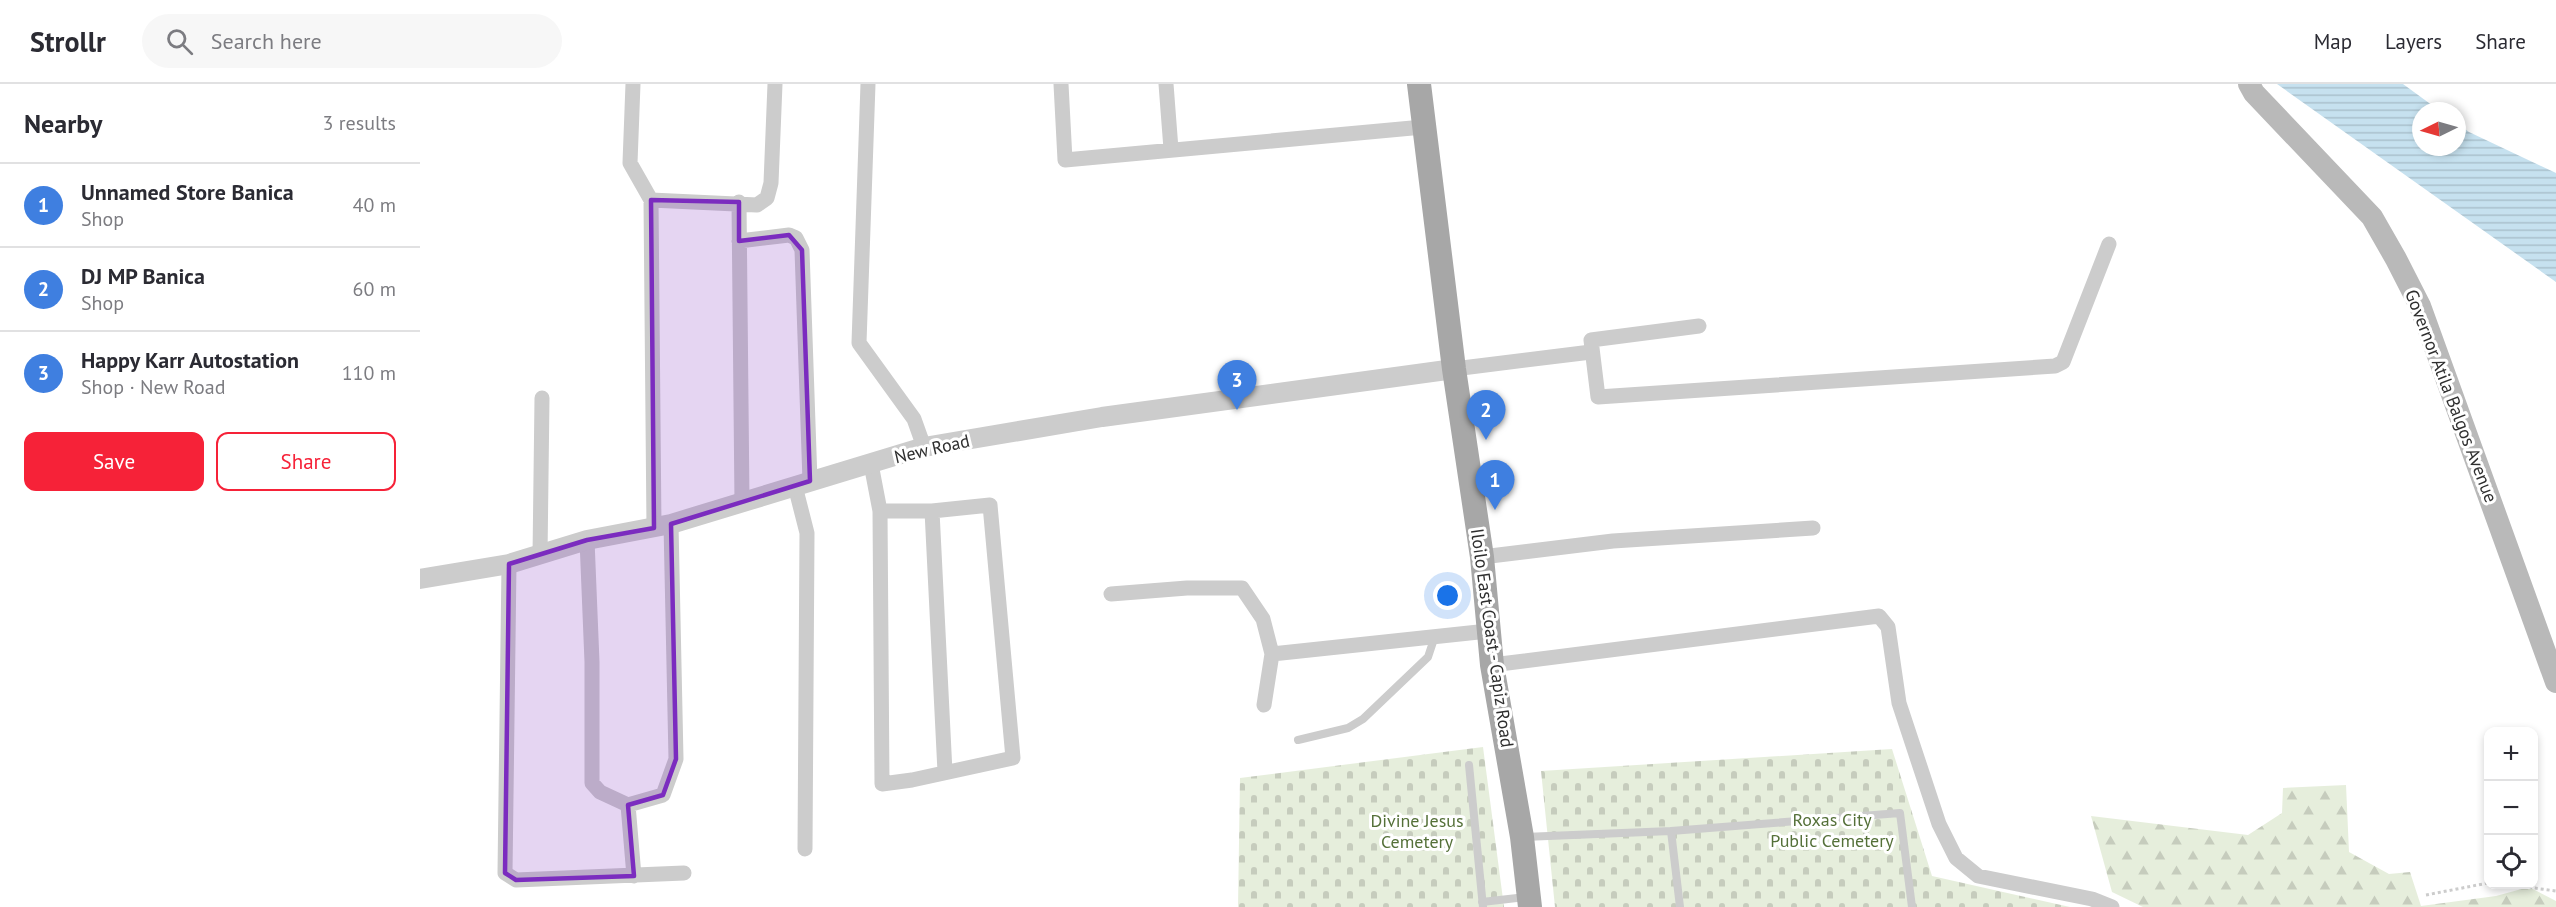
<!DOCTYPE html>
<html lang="en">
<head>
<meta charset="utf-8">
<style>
  :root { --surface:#fff; --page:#f7f7f7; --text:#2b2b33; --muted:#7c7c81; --line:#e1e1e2; --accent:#f62238 }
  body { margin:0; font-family:"PT Sans",sans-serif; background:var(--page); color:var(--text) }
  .controls { position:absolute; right:18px; bottom:18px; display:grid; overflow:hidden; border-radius:12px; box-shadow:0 3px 9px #0003 }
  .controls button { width:54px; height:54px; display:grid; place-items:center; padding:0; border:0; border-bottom:2px solid var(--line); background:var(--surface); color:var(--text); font:30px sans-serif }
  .compass { position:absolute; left:1992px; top:18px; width:54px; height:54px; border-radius:50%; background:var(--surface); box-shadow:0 3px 9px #0003; rotate:265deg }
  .you { position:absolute; left:1028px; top:512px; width:21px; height:21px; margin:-15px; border:4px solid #fff; border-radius:50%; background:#1a73e8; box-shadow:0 0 0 9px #1a73e833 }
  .badge { display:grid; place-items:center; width:39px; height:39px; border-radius:50%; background:var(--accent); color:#fff; font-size:20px; font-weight:700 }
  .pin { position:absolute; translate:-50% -50px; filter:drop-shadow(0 2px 3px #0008) }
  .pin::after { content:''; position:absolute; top:32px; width:21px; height:18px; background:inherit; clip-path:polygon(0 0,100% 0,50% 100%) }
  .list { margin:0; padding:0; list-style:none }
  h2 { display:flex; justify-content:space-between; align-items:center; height:78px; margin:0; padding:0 24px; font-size:26px }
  h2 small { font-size:20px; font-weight:400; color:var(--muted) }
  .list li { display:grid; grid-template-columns:39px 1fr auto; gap:18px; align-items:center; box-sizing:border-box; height:84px; padding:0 24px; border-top:2px solid var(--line) }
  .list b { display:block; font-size:22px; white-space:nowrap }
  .list p { margin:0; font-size:20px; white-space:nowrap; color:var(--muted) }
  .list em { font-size:20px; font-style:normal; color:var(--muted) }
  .actions { display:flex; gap:12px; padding:18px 24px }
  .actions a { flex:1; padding:14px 0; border:2px solid var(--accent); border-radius:12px; text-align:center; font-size:21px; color:var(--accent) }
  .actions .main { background:var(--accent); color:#fff }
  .icon { flex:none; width:33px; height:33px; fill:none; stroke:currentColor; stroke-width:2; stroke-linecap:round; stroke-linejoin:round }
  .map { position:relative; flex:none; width:2136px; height:823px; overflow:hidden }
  header { display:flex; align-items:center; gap:36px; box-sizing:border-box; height:84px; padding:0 30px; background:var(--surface); border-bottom:2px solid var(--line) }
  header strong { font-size:28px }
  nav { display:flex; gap:33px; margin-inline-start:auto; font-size:21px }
  .search { width:420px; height:54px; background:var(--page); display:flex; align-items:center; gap:15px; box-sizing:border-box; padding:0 21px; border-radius:33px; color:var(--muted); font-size:22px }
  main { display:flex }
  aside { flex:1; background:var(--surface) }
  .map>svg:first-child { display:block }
  .forest { fill:url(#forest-firs) }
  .cemetery { fill:url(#cemetery-stones) }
  .water { fill:url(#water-rules) }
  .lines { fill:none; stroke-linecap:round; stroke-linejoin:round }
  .path { stroke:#ccc; stroke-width:3; stroke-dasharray:3 3; stroke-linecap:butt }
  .service { stroke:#ccc; stroke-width:8 }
  .minor { stroke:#ccc; stroke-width:15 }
  .tertiary { stroke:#ccc; stroke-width:20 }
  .secondary { stroke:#b9b9b9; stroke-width:22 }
  .primary { stroke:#a7a7a7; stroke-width:24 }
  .marked { fill:#7b2cbf; fill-opacity:0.2; stroke:#7b2cbf; stroke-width:4.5; stroke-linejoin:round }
  .labels { text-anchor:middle; stroke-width:6; stroke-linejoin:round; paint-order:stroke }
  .street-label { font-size:18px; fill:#2f2f2f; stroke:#fff }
  .park-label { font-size:18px; fill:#547038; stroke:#fff }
</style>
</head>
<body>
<header>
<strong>Strollr</strong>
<div class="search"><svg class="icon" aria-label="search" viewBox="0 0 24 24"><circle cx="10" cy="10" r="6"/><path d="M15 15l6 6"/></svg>Search here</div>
<nav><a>Map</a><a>Layers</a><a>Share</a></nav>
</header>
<main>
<aside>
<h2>Nearby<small>3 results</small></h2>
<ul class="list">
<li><span class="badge" style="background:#3f7fe0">1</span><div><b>Unnamed Store Banica</b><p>Shop</p></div><em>40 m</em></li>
<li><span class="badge" style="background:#3f7fe0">2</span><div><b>DJ MP Banica</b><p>Shop</p></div><em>60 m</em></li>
<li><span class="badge" style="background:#3f7fe0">3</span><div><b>Happy Karr Autostation</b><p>Shop · New Road</p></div><em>110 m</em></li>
</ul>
<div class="actions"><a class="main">Save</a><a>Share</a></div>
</aside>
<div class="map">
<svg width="2136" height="823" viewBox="0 0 2136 823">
  <defs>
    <pattern id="forest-firs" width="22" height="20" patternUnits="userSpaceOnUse" patternTransform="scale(1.5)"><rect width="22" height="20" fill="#e6eedc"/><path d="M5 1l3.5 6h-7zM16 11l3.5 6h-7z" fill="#c6ccbd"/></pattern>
    <pattern id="cemetery-stones" width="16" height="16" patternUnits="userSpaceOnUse" patternTransform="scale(1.5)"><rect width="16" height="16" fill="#e6eedc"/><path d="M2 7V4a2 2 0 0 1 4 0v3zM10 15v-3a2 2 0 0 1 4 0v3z" fill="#c6ccbd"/></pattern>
    <pattern id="water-rules" width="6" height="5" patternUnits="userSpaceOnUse" patternTransform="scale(1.5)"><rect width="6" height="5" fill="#c6e1ef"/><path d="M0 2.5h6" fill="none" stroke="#aac1cd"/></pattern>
  </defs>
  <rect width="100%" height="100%" fill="#fff"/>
  <path class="forest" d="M1926,701l3,67 40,22 21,-2 11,34 75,-10 33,-9 27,14v6h-413l-31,-15 -21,-76 157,19 34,-22 1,-25z"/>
  <path class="cemetery" d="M1063,663l21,160h-266l2,-129z
    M1472,665l40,127 138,31h-515l-14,-136z"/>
  <path class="water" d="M1857,0h126l37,27h-19v36h36v-24l12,9 87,41v109z"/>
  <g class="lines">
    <path class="path" d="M2085,800l51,7
      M2006,811l62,-12"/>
    <path class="service" d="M878,656l50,-12 15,-9 65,-62 7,-21
      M1049,681l14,142
      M1251,747l9,76
      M1104,753l147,-6 229,-18 12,94
      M1062,818l44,-5"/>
    <path class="minor" d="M213,0l-3,79 21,37 3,328
      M448,0l-9,259 55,76 10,28
      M641,0l4,76 358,-33
      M746,0l5,65
      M231,116l106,5 10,-7 4,-15 4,-99
      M319,118l3,300
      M319,157l50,-6 7,3 6,12 8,231
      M1279,242l-108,14 7,57 457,-31 8,-4 46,-118
      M1034,285l137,-17
      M451,380l9,47 2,273 30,-4 101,-22 -23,-253 -58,6h-52
      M375,402l12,47 -2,316
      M512,427l13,261
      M167,456l5,122v121l8,9 28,13 35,-10 13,-36 -5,-235
      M120,472l2,-158
      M1062,473l131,-16 200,-13
      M89,480l-4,309 11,7 168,-7
      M691,510l76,-6h55l21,31 9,35 -8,51
      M852,570l216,-23
      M1072,581l387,-49 9,11 11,76 40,121 17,34 22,18 114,23 20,8
      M208,721l6,71"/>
    <path class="tertiary" d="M0,495l89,-15 78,-24 84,-16 253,-77 178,-30 352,-48"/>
    <path class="secondary" d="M1829,0l5,9 118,124 24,42 24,47 136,376"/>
    <path class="primary" d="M999,0l35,285 28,188 10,108 30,172 8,70"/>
  </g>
  <path class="marked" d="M231,116l88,2v39l50,-6 13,15 8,231 -139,43 5,235 -13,36 -35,10 6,71 -118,4 -11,-7 4,-309 78,-24 67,-12z"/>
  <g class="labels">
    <g class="street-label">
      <text transform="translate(2031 312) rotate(69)" y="6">Governor Atila Balgos Avenue</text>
      <text transform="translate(512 365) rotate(-13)" y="6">New Road</text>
      <text transform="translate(1072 554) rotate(82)" y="6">Iloilo East Coast - Capiz Road</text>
    </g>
    <g class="park-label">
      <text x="1412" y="742">Roxas City<tspan x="1412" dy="21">Public Cemetery</tspan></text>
      <text x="997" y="743">Divine Jesus<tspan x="997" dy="21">Cemetery</tspan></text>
    </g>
  </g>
</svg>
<div class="controls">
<button>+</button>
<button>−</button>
<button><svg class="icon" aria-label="locate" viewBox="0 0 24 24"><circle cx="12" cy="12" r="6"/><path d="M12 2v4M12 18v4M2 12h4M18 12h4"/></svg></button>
</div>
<svg class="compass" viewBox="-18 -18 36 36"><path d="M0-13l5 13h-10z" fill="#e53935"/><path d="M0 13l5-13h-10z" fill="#7c7c81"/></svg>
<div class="you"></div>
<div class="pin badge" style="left:1075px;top:426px;background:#3f7fe0">1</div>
<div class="pin badge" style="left:1066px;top:356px;background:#3f7fe0">2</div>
<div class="pin badge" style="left:817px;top:326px;background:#3f7fe0">3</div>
</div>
</main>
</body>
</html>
